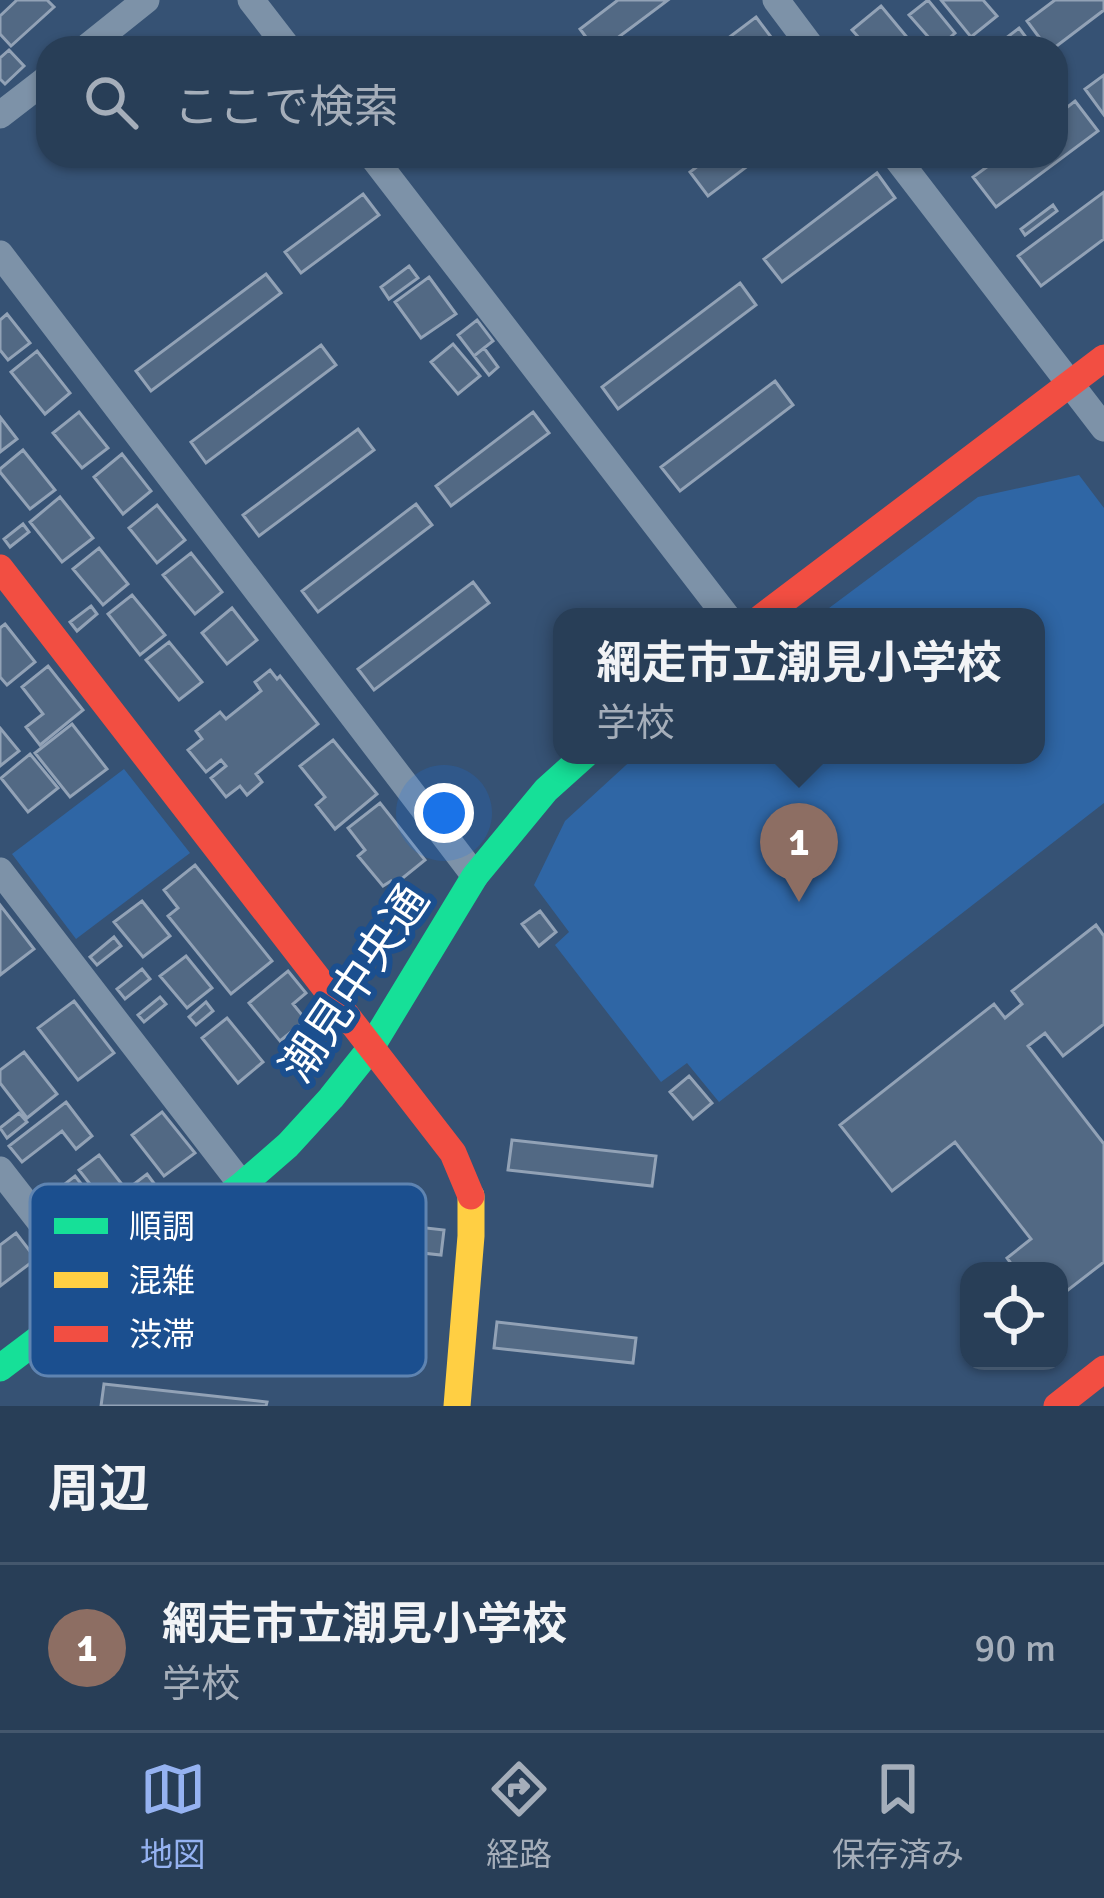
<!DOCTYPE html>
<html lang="ja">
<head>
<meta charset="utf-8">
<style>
  :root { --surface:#283e57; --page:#344961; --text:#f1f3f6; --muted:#a5aeba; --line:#44576d; --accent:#95b2f1 }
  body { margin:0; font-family:Signika,"Noto Sans JP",sans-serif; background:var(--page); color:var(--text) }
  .controls { position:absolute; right:36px; bottom:36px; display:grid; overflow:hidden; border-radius:24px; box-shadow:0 3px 9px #0004 }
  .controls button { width:108px; height:108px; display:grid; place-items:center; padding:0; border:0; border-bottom:3px solid var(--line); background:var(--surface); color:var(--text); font:60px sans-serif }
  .you { position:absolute; left:444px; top:813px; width:42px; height:42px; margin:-30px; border:9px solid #fff; border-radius:50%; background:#1a73e8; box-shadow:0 0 0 18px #1a73e833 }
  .badge { display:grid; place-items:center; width:78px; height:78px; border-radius:50%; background:var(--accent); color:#fff; font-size:39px; font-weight:700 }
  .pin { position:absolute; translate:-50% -99px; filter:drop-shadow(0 3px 6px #0008) }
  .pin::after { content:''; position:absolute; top:63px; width:42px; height:36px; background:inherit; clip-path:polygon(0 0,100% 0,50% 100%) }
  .popup { position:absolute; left:553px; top:608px; width:492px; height:156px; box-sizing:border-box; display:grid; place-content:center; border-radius:24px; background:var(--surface); filter:drop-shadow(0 3px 9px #0005); font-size:39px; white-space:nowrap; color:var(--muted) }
  .popup b { font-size:45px; color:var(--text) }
  .popup::after { content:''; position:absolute; left:50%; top:100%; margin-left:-24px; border:24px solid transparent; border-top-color:var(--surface) }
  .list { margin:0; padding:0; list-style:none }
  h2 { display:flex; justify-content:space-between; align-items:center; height:156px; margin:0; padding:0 48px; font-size:51px }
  h2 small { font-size:39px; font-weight:400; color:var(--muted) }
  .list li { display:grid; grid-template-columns:78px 1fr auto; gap:36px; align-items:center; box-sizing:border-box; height:168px; padding:0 48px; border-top:3px solid var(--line) }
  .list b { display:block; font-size:45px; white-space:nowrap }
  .list p { margin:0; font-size:39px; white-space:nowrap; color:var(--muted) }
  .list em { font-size:39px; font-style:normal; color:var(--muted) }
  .icon { flex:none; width:66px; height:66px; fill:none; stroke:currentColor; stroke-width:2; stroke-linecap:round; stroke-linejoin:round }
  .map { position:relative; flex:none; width:1104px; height:1406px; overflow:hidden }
  .search { position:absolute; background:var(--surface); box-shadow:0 3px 9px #0004; left:36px; right:36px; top:36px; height:132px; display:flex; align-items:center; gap:30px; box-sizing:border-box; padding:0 42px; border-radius:36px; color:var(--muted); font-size:45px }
  .sheet { height:324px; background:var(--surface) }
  nav { display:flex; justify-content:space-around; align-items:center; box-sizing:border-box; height:168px; border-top:3px solid var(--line); background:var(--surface); font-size:33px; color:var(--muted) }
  nav a { display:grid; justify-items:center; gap:6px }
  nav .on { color:var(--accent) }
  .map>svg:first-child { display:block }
  .green { fill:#2f66a5 }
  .building { fill:#526984; stroke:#92a2b6; stroke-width:3 }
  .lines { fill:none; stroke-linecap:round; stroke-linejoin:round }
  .street { stroke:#7d92a8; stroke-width:27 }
  .fast { stroke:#16e098; stroke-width:27 }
  .slow { stroke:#ffcf43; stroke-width:27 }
  .jam { stroke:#f24e42; stroke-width:27 }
  .labels { text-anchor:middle; stroke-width:12; stroke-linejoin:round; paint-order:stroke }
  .street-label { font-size:45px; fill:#fff; stroke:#1b4f8f }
  .key { fill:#1b4f8f; stroke:#5f84b1; stroke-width:3 }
  .key-label { font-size:33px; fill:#fff }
</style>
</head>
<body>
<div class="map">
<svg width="1104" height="1406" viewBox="0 0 1104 1406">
  <rect width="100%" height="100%" fill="#365274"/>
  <path class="green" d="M1079,475l25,33v295l-385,299 -32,-39 -26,19 -106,-137 14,-13 -35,-47 31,-64 72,-66h399v-138h-219l161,-120z
    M124,769l66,84 -114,86 -64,-85z"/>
  <path class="building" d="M17,0h30l7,7 -43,39 -11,-12v-18z
    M618,0h50l-64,48h-10l-14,-19z
    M928,0l27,33 -17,15 -29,-33z
    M941,0h42l14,16 -26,21z
    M1055,0h49v10l-50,38h-7l-20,-27z
    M881,6l35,42h-48l-16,-18z
    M756,17l18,24 -9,7h-50z
    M1019,28l15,20h-41z
    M9,50l15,16 -19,18 -5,-5v-21z
    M1104,75v40l-19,-26z
    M1075,101l23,30 -102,76 -23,-30 29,-21h54v-40z
    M711,156h50l-53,40 -18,-24z
    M877,173l18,25 -113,84 -18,-23z
    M1104,192v47l-63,47 -23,-30z
    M363,194l16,21 -78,58 -16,-21z
    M1053,205l4,6 -32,24 -4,-6z
    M409,266l9,12 -29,21 -8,-12z
    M266,274l15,19 -130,98 -15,-20z
    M429,277l27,37 -35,24 -26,-36z
    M740,283l16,22 -138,104 -16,-22z
    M7,314l23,29 -22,17 -8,-10v-30z
    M477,320l16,21 -19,15 -16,-21z
    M453,344l27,32 -22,18 -27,-32z
    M321,345l15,20 -130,98 -15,-21z
    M484,348l14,19 -9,8 -15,-19z
    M37,351l33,42 -25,21 -34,-42z
    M775,381l18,24 -113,86 -19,-24z
    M79,412l29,36 -26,20 -29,-35z
    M533,412l16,21 -98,73 -15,-20z
    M0,417l17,22 -17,13z
    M358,429l16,21 -115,86 -16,-21z
    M23,450l32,40 -25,19 -30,-37v-3z
    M122,454l29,37 -28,23 -29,-37z
    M60,497l33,41 -31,24 -32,-40z
    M416,504l16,21 -114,87 -16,-21z
    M157,505l28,35 -28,23 -28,-35z
    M23,524l6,8 -19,15 -6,-8z
    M99,548l29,36 -25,21 -30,-36z
    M191,553l31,39 -27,22 -32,-39z
    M473,582l16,21 -115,87 -16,-21z
    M132,595l33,40 -25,20 -32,-41z
    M91,606l6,8 -20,17 -7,-9z
    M232,608l25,32 -30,24 -25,-31z
    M5,624l30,38 -28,23 -7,-8v-49z
    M169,642l33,40 -23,18 -33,-40z
    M48,666l35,44 -43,35 -14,-18 17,-13 -21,-27z
    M270,670l7,9 3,-3 38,48 -62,50 6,8 -15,13 -7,-9 -14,11 -15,-19 15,-12 -5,-6 -15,12 -18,-22 14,-11 -6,-8 24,-19 6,7 35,-28 -6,-9z
    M72,724l35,45 -37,28 -35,-44z
    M0,728l19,23 -19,15z
    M333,740l44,54 -42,35 -19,-24 9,-8 -25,-31z
    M30,754l28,34 -30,24 -27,-34z
    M380,803l45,57 -31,25 -3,-4 -8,5 -25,-30 7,-6 -17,-22z
    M195,865l77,96 -41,33 -63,-78 10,-8 -14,-18z
    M142,901l28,35 -27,21 -29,-35z
    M0,905l34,44 -34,26z
    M540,911l16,21 -17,14 -17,-22z
    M1096,925l8,11v88l-41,32 -18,-23 -17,13 76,98v118l-45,35v-26h-47l3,-2 -8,-11 24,-19 -76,-97 -63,49 -52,-66 154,-121 11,14 17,-14 -10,-13z
    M114,937l7,9 -24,19 -7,-8z
    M186,956l26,32 -25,20 -27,-32z
    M142,969l8,10 -25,20 -8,-10z
    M288,971l18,22 -13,11 13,16 -26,21 -31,-38z
    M160,997l6,7 -22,18 -6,-7z
    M74,1001l40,52 -36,27 -40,-52z
    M206,1002l7,9 -17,14 -7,-8z
    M227,1018l36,44 -25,21 -36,-45z
    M24,1052l33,42 -30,24 -27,-35v-13z
    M689,1076l23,27 -19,16 -23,-27z
    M66,1102l26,34 -16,13 -14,-18 -40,31 -13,-16z
    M162,1112l33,41 -31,23 -32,-41z
    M19,1113l8,9 -20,16 -7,-10z
    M512,1140l144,16 -4,30 -144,-16z
    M99,1155l43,55 -20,15 -43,-55z
    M147,1174l18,24 -13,10 -18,-24z
    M75,1176l19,24 -29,22 -18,-24z
    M304,1214l140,16 -3,25 -140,-15z
    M16,1233l20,26 -36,27v-41z
    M497,1322l139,16 -3,25 -139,-15z
    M104,1384l163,18 -1,4h-165z"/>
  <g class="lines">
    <path class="street" d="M251,0l37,48
      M776,0l36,48
      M86,48l60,-48
      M0,115l48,-37
      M372,156l355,461
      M895,156l209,272
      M0,254l475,622
      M0,871l242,314
      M0,1170l97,125"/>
    <path class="fast" d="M0,1368l242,-183 46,-40 43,-47 39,-49 105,-173 71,-86 39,-35"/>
    <path class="slow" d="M457,1406l14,-170v-40"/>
    <path class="jam" d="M0,568l453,585 18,43
      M762,617l342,-259
      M1057,1406l47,-37"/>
  </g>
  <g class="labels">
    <g class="street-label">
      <text transform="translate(354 983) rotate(-56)" y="16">潮見中央通</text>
    </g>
  </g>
  <rect x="30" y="1184" width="396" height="192" rx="18" class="key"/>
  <rect x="54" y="1218" width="54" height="16" fill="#16e098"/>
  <rect x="54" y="1272" width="54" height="16" fill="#ffcf43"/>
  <rect x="54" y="1326" width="54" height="16" fill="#f24e42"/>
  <g class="key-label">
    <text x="129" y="1238">順調</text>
    <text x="129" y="1292">混雑</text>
    <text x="129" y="1346">渋滞</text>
  </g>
</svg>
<div class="controls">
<button><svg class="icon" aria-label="locate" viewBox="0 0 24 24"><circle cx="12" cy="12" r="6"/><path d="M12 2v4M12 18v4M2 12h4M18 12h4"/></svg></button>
</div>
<div class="you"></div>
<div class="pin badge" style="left:799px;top:902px;background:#8d6e63">1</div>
<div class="popup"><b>網走市立潮見小学校</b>学校</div>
<div class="search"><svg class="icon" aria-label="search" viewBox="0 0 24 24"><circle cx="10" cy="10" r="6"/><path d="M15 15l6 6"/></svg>ここで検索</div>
</div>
<section class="sheet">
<h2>周辺<small></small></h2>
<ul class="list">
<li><span class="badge" style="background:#8d6e63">1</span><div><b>網走市立潮見小学校</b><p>学校</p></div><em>90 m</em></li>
</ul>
</section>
<nav>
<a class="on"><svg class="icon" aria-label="map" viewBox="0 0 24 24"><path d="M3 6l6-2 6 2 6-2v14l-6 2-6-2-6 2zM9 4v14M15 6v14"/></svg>地図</a>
<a><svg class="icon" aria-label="directions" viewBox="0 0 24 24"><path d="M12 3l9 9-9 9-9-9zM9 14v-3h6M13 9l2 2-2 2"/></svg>経路</a>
<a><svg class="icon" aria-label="saved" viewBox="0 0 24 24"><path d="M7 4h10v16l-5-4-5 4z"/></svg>保存済み</a>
</nav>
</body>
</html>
